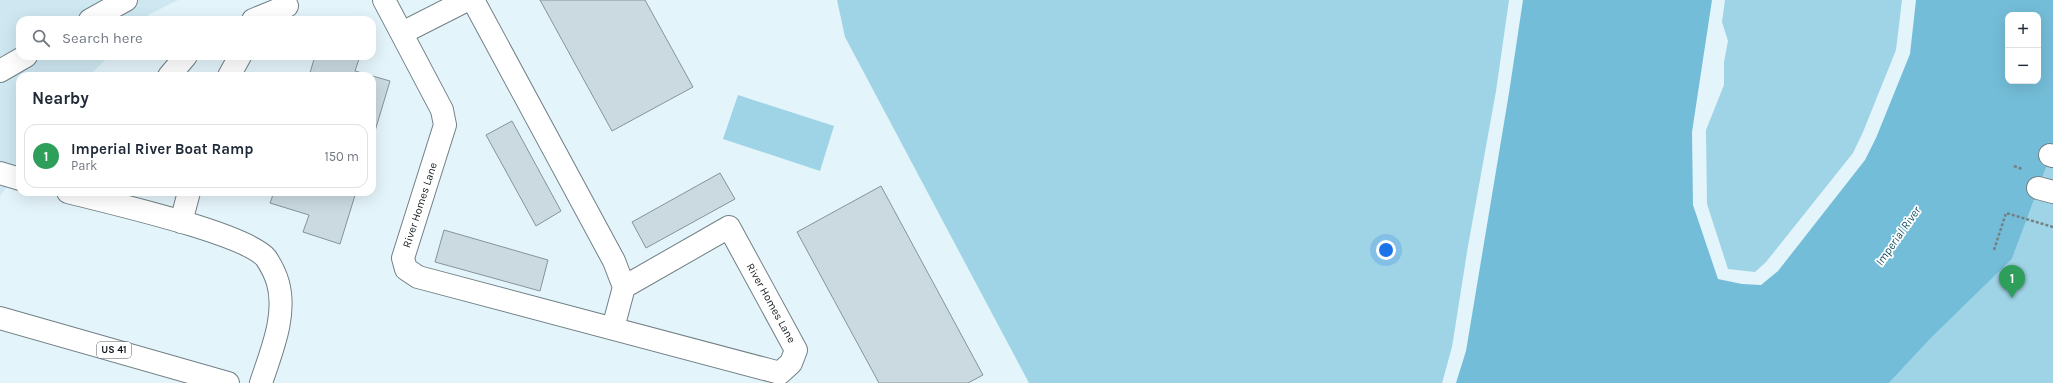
<!DOCTYPE html>
<html lang="en">
<head>
<meta charset="utf-8">
<style>
	body { margin:0; font-family:Karla,sans-serif; background:#f2f2f3; color:#1f2937 }
	.controls { position:absolute; right:12px; top:12px; display:grid; overflow:hidden; border-radius:8px; box-shadow:0 4px 16px #0002 }
	.controls button { width:36px; height:36px; display:grid; place-items:center; padding:0; border:0; border-bottom:1px solid #e0e1e3; background:#fff; color:#1f2937; font:20px sans-serif }
	.you { position:absolute; left:1386px; top:250px; width:14px; height:14px; margin:-10px; border:3px solid #fff; border-radius:50%; background:#1a73e8; box-shadow:0 0 0 6px #1a73e833 }
	.badge { display:grid; place-items:center; width:26px; height:26px; border-radius:50%; background:#b24e1c; color:#fff; font-size:13px; font-weight:700 }
	.pin { position:absolute; translate:-50% -33px; filter:drop-shadow(0 1px 2px #0008) }
	.pin::after { content:''; position:absolute; top:21px; width:14px; height:12px; background:inherit; clip-path:polygon(0 0,100% 0,50% 100%) }
	.list { margin:0; padding:0; list-style:none }
	h2 { display:flex; justify-content:space-between; align-items:center; height:52px; margin:0; padding:0 16px; font-size:17px }
	h2 small { font-size:13px; font-weight:400; color:#747a83 }
	.list li { display:grid; grid-template-columns:26px 1fr auto; gap:12px; align-items:center; box-sizing:border-box; height:64px; margin:0 8px 8px; padding:0 8px; border:1px solid #e0e1e3; border-radius:12px }
	.list b { display:block; font-size:15px; white-space:nowrap }
	.list p { margin:0; font-size:13px; white-space:nowrap; color:#747a83 }
	.list em { font-size:13px; font-style:normal; color:#747a83 }
	.icon { flex:none; width:22px; height:22px; fill:none; stroke:currentColor; stroke-width:2; stroke-linecap:round; stroke-linejoin:round }
	.map { position:relative; flex:none; width:2053px; height:383px; overflow:hidden }
	.search { position:absolute; background:#fff; box-shadow:0 4px 16px #0002; left:16px; top:16px; width:360px; height:44px; display:flex; align-items:center; gap:10px; box-sizing:border-box; padding:0 14px; border-radius:12px; color:#747a83; font-size:15px }
	.panel { position:absolute; background:#fff; box-shadow:0 4px 16px #0002; left:16px; top:72px; width:360px; height:124px; border-radius:12px }
	.map>svg:first-child { display:block }
	.built { fill:#cee7f1 }
	.green { fill:#9fd3e6 }
	.water { fill:#74bdd8; fill-rule:evenodd }
	.building { fill:#cadae0; stroke:#85949a }
	.lines { fill:none; stroke-linecap:round; stroke-linejoin:round }
	.minor-casing { stroke:#718086; stroke-width:24 }
	.major-casing { stroke:#718086; stroke-width:24 }
	.path { stroke:#758084; stroke-width:2.5; stroke-dasharray:3 2; stroke-linecap:butt }
	.minor { stroke:#fff; stroke-width:22 }
	.major { stroke:#fff; stroke-width:22 }
	.labels { text-anchor:middle; dominant-baseline:central; stroke-width:3.5; stroke-linejoin:round; paint-order:stroke }
	.shield { fill:#fff; stroke:#595d5f; stroke-width:1 }
	.shield-label { font-size:10px; font-weight:bold; fill:#12181a }
	.street-label { font-size:11px; fill:#12181a; stroke:#fff }
	.water-label { font-size:12px; font-style:italic; fill:#165366; stroke:#fff }
</style>
</head>
<body>
<div class="map">
<svg width="2053" height="383" viewBox="0 0 2053 383">
	<rect width="100%" height="100%" fill="#e3f4fa"/>
	<path class="built" d="M0 0H178L150 14 144 20H20V56H109L89 76H20V169L0 196Z"/>
	<path class="green" d="M837 0H1509L1496 91 1468 246 1452 347 1442 383H1029L845 37Z
		M1725 0H1902L1896 50 1863 132 1853 153 1766 262 1755 272 1728 269 1707 204 1706 130 1724 85V62L1728 41 1722 22Z
		M738 95 834 126 820 171 723 139Z
		M2053 149V383H1889L1931 338 2012 259Z"/>
	<path class="water" d="M1523 0H1712L1692 132 1693 205 1718 279 1742 284 1761 285 1778 271 1865 160 1876 138 1910 54 1916 0H2053V149L2012 259 1931 338 1889 383H1456L1466 351 1509 93ZM2008 15H2038V81H2008Z"/>
	<path class="building" d="M540 0H645L693 87 612 131Z
		M315 56H360L355 71 390 81 372 141V76H309Z
		M512 121 561 211 536 226 486 135Z
		M720 173 735 199 646 248 632 222Z
		M881 186 983 375 968 383H879L797 232Z
		M274 192H356L340 244 303 232 309 215 270 203Z
		M444 230 548 260 540 291 435 262Z"/>
	<g class="lines">
		<g class="minor-casing">
			<path id="minor" d="M384 0 442 110 445 125 403 258 406 269 418 277 780 373 791 363 796 350 729 227 624 287 613 328
				M473 0 614 261 624 287
				M90 20 126 0
				M253 20 287 6
				M402 33 467 0
				M0 71 26 56
				M169 76 186 56
				M229 76 240 56
				M2050 155 2053 156
				M0 173 20 179
				M2038 188 2053 192
				M68 192C106 202 245 233 266 258 270 264 276 276 278 283 287 316 271 352 261 383
				M181 222 189 192"/>
		</g>
		<g class="major-casing">
			<path id="major" d="M0 318 228 383"/>
		</g>
		<path class="path" d="M2014 166 2022 169
			M1994 250 2006 213 2053 227"/>
		<use href="#minor" class="minor"/>
		<use href="#major" class="major"/>
	</g>
	<g class="labels">
		<rect class="shield" x="97" y="342" width="34" height="16" rx="3"/>
		<g class="shield-label">
			<text x="114" y="350">US 41</text>
		</g>
		<g class="street-label">
			<text transform="translate(420 205) rotate(-72)">River Homes Lane</text>
			<text transform="translate(771 303) rotate(61)">River Homes Lane</text>
		</g>
		<g class="water-label">
			<text transform="translate(1898 236) rotate(-55)">Imperial River</text>
		</g>
	</g>
</svg>
<div class="controls">
<button>+</button>
<button>−</button>
</div>
<div class="you"></div>
<div class="pin badge" style="left:2012px;top:298px;background:#2e9e5b">1</div>
<div class="search"><svg class="icon" aria-label="search" viewBox="0 0 24 24"><circle cx="10" cy="10" r="6"/><path d="M15 15l6 6"/></svg>Search here</div>
<section class="panel">
<h2>Nearby<small></small></h2>
<ul class="list">
<li><span class="badge" style="background:#2e9e5b">1</span><div><b>Imperial River Boat Ramp</b><p>Park</p></div><em>150 m</em></li>
</ul>
</section>
</div>
</body>
</html>
